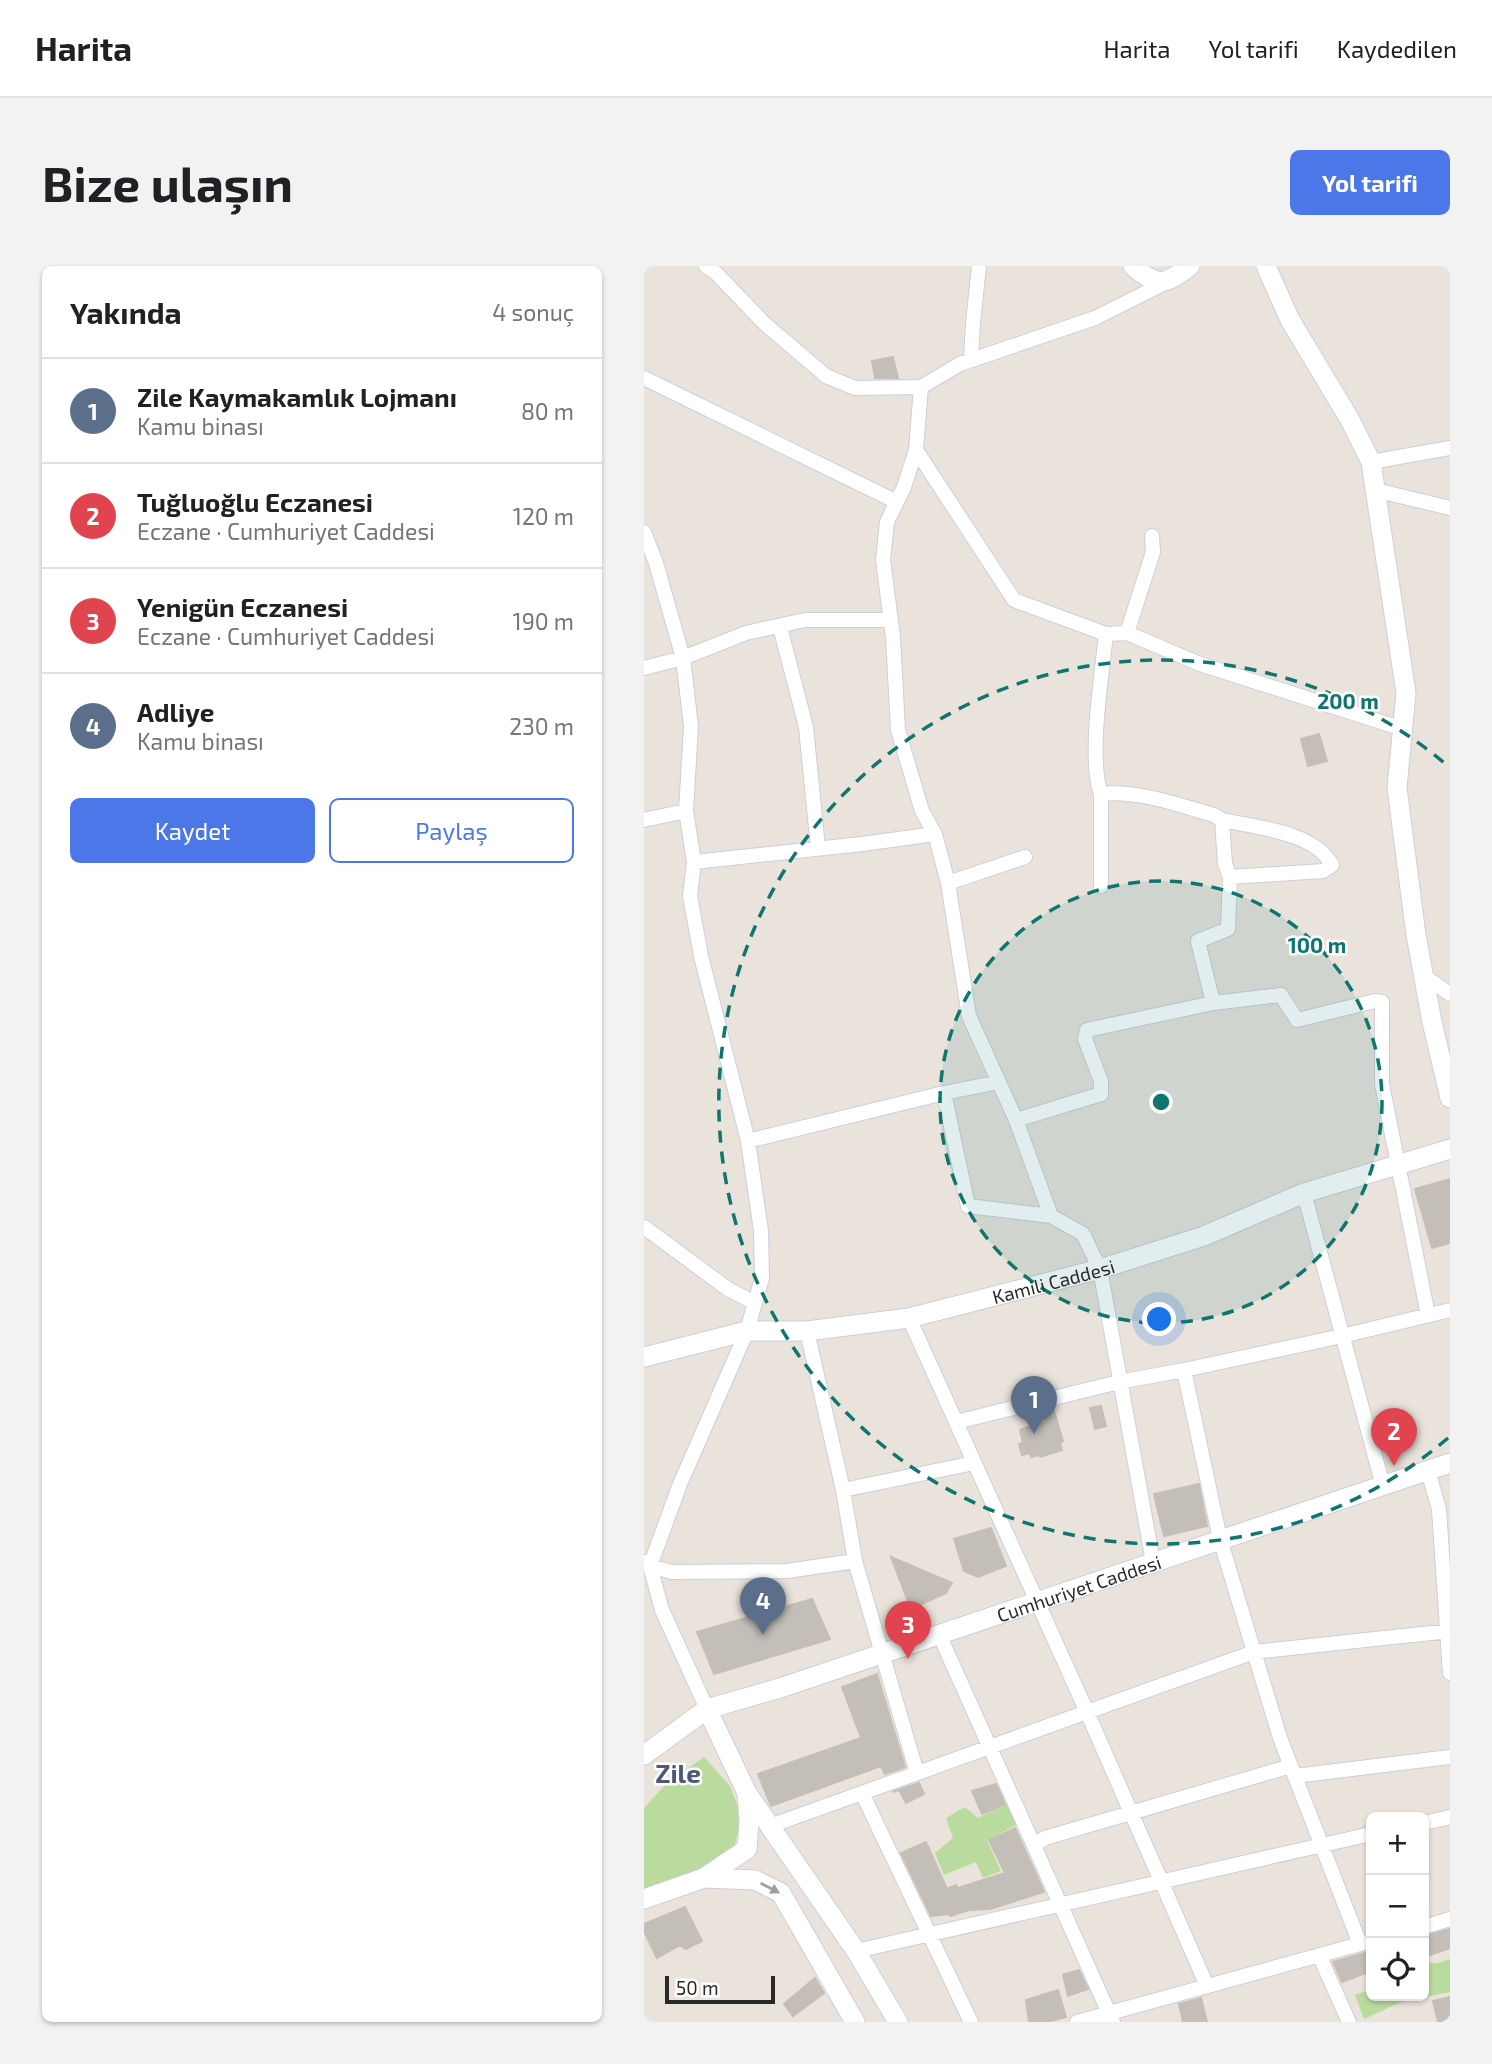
<!DOCTYPE html>
<html lang="tr">
<head>
<meta charset="utf-8">
<style>
	body { margin:0; font-family:"Exo 2",sans-serif; background:#f2f2f2; color:#202124 }
	.controls { position:absolute; right:21px; bottom:21px; display:grid; overflow:hidden; border-radius:10px; box-shadow:0 2px 5px #0004 }
	.controls button { width:63px; height:63px; display:grid; place-items:center; padding:0; border:0; border-bottom:2px solid #e0e0e0; background:#fff; color:#202124; font:35px sans-serif }
	.scale { position:absolute; left:21px; bottom:18px; width:110px; box-sizing:border-box; padding-left:7px; border:4px solid #292929; border-top:0; font-size:19px; line-height:24px; white-space:nowrap; color:#292929; -webkit-text-stroke:5px #fff; paint-order:stroke }
	.you { position:absolute; left:516px; top:1054px; width:24px; height:24px; margin:-18px; border:5px solid #fff; border-radius:50%; background:#1a73e8; box-shadow:0 0 0 10px #1a73e833 }
	.badge { display:grid; place-items:center; width:46px; height:46px; border-radius:50%; background:#4b77e8; color:#fff; font-size:23px; font-weight:700 }
	.pin { position:absolute; translate:-50% -58px; filter:drop-shadow(0 2px 4px #0008) }
	.pin::after { content:''; position:absolute; top:37px; width:24px; height:21px; background:inherit; clip-path:polygon(0 0,100% 0,50% 100%) }
	.list { margin:0; padding:0; list-style:none }
	h2 { display:flex; justify-content:space-between; align-items:center; height:91px; margin:0; padding:0 28px; font-size:30px }
	h2 small { font-size:23px; font-weight:400; color:#757577 }
	.list li { display:grid; grid-template-columns:46px 1fr auto; gap:21px; align-items:center; box-sizing:border-box; height:105px; padding:0 28px; border-top:2px solid #e0e0e0 }
	.list b { display:block; font-size:26px; white-space:nowrap }
	.list p { margin:0; font-size:23px; white-space:nowrap; color:#757577 }
	.list em { font-size:23px; font-style:normal; color:#757577 }
	.actions { display:flex; gap:14px; padding:21px 28px }
	.actions a { flex:1; padding:16px 0; border:2px solid #4b77e8; border-radius:10px; text-align:center; font-size:24px; color:#4b77e8 }
	.actions .main { background:#4b77e8; color:#fff }
	.icon { flex:none; width:38px; height:38px; fill:none; stroke:currentColor; stroke-width:2; stroke-linecap:round; stroke-linejoin:round }
	.map { position:relative; flex:none; width:806px; height:1756px; overflow:hidden; border-radius:10px }
	header { display:flex; align-items:center; gap:42px; box-sizing:border-box; height:98px; padding:0 35px; background:#fff; border-bottom:2px solid #e0e0e0 }
	header strong { font-size:33px }
	nav { display:flex; gap:38px; margin-inline-start:auto; font-size:24px }
	.intro { display:flex; align-items:center; justify-content:space-between; box-sizing:border-box; height:168px; padding:0 42px }
	h1 { margin:0; font-size:49px }
	.button { padding:18px 32px; border-radius:10px; background:#4b77e8; color:#fff; font-size:24px; font-weight:700 }
	main { display:flex; gap:42px; padding:0 42px }
	aside { flex:1; background:#fff; border-radius:10px; box-shadow:0 2px 5px #0004 }
	.map>svg:first-child { display:block }
	.green { fill:#b9dc9e }
	.building { fill:#c3beb8; stroke:#c5bfb6; stroke-width:2 }
	.lines { fill:none; stroke-linecap:round; stroke-linejoin:round }
	.street-casing { stroke:#cbcfda; stroke-width:16 }
	.secondary-casing { stroke:#cbcfda; stroke-width:21 }
	.street { stroke:#fff; stroke-width:14 }
	.secondary { stroke:#fff; stroke-width:19 }
	.oneway { fill:#9f9f9f }
	.ring { fill:none; stroke:#0f766e; stroke-width:3.5; stroke-dasharray:12 9 }
	.labels { text-anchor:middle; dominant-baseline:central; stroke-width:5; stroke-linejoin:round; paint-order:stroke }
	.street-label { font-size:19px; fill:#292929; stroke:#fff }
	.district-label { font-size:26px; font-weight:bold; fill:#4e5975; stroke:#fff }
	.centre { fill:#0f766e; stroke:#fff; stroke-width:3.5 }
	.ring-label { font-size:21px; text-anchor:middle; font-weight:bold; fill:#0f766e; stroke:#fff; stroke-width:5; stroke-linejoin:round; paint-order:stroke }
</style>
</head>
<body>
<header>
<strong>Harita</strong>
<nav><a>Harita</a><a>Yol tarifi</a><a>Kaydedilen</a></nav>
</header>
<div class="intro"><h1>Bize ulaşın</h1><a class="button">Yol tarifi</a></div>
<main>
<aside>
<h2>Yakında<small>4 sonuç</small></h2>
<ul class="list">
<li><span class="badge" style="background:#5c6f8a">1</span><div><b>Zile Kaymakamlık Lojmanı</b><p>Kamu binası</p></div><em>80 m</em></li>
<li><span class="badge" style="background:#e0444e">2</span><div><b>Tuğluoğlu Eczanesi</b><p>Eczane · Cumhuriyet Caddesi</p></div><em>120 m</em></li>
<li><span class="badge" style="background:#e0444e">3</span><div><b>Yenigün Eczanesi</b><p>Eczane · Cumhuriyet Caddesi</p></div><em>190 m</em></li>
<li><span class="badge" style="background:#5c6f8a">4</span><div><b>Adliye</b><p>Kamu binası</p></div><em>230 m</em></li>
</ul>
<div class="actions"><a class="main">Kaydet</a><a>Paylaş</a></div>
</aside>
<div class="map">
<svg width="806" height="1756" viewBox="0 0 806 1756">
	<rect width="100%" height="100%" fill="#eae3dc"/>
	<path class="green" d="M60 1491 86 1520 98 1552 90 1581 64 1602 0 1625V1542L23 1517Z
		M366 1536 378 1560H370L343 1574 357 1605 339 1612 332 1596 300 1609 291 1587 309 1572 302 1552 321 1541 334 1552Z
		M806 1693V1726L757 1736 720 1753 711 1729 727 1723V1730H780V1697H794Z"/>
	<path class="building" d="M249 91 254 112H231L228 95Z
		M675 468 683 495 664 500 657 473Z
		M806 913V977L788 982 771 923Z
		M457 1140 462 1160 451 1163 446 1142Z
		M409 1142 419 1175 416 1176 418 1184 396 1191 395 1189 387 1191 386 1187 378 1189 375 1178 379 1177 376 1164 401 1155 398 1145Z
		M555 1218 563 1260 520 1270 510 1228Z
		M347 1262 362 1300 334 1311 320 1305 310 1273Z
		M247 1291 308 1317 302 1327 267 1343Z
		M168 1333 186 1373 70 1408 53 1366Z
		M233 1408 261 1501 241 1508 237 1500 127 1540 114 1508 217 1472 198 1421Z
		M275 1517 280 1528 262 1537 255 1524 248 1526Z
		M352 1518 361 1538 338 1548 328 1525Z
		M371 1562 400 1626 346 1643 325 1644 306 1650 305 1648 287 1650 257 1587 282 1576 303 1623 312 1619 314 1622 361 1607 345 1574Z
		M41 1641 58 1675 42 1683 36 1679 13 1692 0 1665V1658Z
		M806 1663V1682L780 1691V1670Z
		M727 1685V1705L698 1716 689 1696Z
		M435 1704 444 1723 424 1730 419 1709Z
		M171 1712 180 1727 149 1750 140 1738Z
		M414 1724 422 1751 403 1756H385L382 1734Z
		M806 1731V1756H794L789 1735Z
		M557 1732 563 1756H539L535 1738Z"/>
	<g class="lines">
		<g class="street-casing">
			<path id="street" d="M62 0 72 7 120 57 182 110 211 122 277 121
				M327 94 329 57 335 0
				M0 112 253 236
				M272 184 370 334 462 368 483 367 556 398 759 463
				M727 196 806 182
				M731 224 806 242
				M0 266 12 297 39 392 47 460 42 545 50 596 46 630 57 690 104 875 117 965 118 1012 103 1065 36 1218 6 1300
				M136 361 162 461 174 582
				M483 367 509 286 508 270
				M0 402 39 392 102 367 161 354H247
				M457 528C495 524 534 539 570 549L578 554C611 561 671 566 688 599L679 605 586 611
				M0 554 42 545
				M50 596 218 578 291 568
				M304 617 381 591
				M457 620V528C444 493 458 408 462 368
				M780 710 806 728
				M569 737 554 675 584 663 586 611 581 598 578 554
				M300 827 324 940 407 950
				M372 854 457 828V815L441 773 443 764 569 737 637 729 653 754 731 735 738 736V818L784 1049
				M104 875 300 827 355 816
				M660 927 739 1220
				M0 961 84 1023 111 1037
				M265 1052 443 1446 563 1720
				M163 1065 199 1224 211 1295 273 1507
				M540 1104 576 1273 636 1472 716 1678
				M312 1156 475 1116 540 1104 698 1070 806 1044
				M784 1205 795 1243 806 1407
				M199 1224 330 1197
				M1 1296 6 1300 18 1344 63 1443
				M509 1296 456 1003 439 968 407 950 372 854 325 750 304 617 291 568 278 545 254 464 249 371 239 294 243 256 260 221 272 184 277 121 316 98 451 52 523 16
				M6 1300 28 1306 143 1305 211 1295
				M295 1368 469 1756
				M651 1510 806 1491
				M218 1527 327 1756
				M780 1557 806 1551
				M126 1560 610 1386 806 1365
				M390 1579 401 1572 647 1500
				M780 1661 806 1653
				M212 1685 727 1568
				M675 1689 705 1756
				M433 1756 727 1675"/>
		</g>
		<g class="secondary-casing">
			<g id="secondary">
				<path d="M489 0C515 22 520 19 546 0"/>
				<path d="M622 0 646 54 706 154 727 196 762 427 753 522 772 669 788 756 806 832"/>
				<path id="s1" d="M0 1091 103 1065H163L265 1052 456 1003 560 970 660 927 806 883"/>
				<path id="s2" d="M0 1489 63 1443 136 1422 806 1197"/>
				<path d="M103 1527 212 1685 254 1756"/>
				<path d="M60 1612 111 1614 137 1627 211 1756"/>
				<path d="M0 1633 60 1612 103 1583 105 1556 103 1527 63 1443"/>
			</g>
		</g>
		<use href="#street" class="street"/>
		<use href="#secondary" class="secondary"/>
	</g>
	<defs><path id="oneway-solid" d="M-6-.8H1V-3.2L6.5 0L1 3.2V.8H-6Z" transform="scale(1.75)"/></defs>
	<use class="oneway" href="#oneway-solid" transform="translate(126 1622) rotate(27)"/>
	<circle cx="517" cy="836" r="221" fill="#0f766e" fill-opacity=".12"/>
	<g class="ring">
		<circle cx="517" cy="836" r="221"/>
		<path d="M804 1172A442 442 0 1 1 804 500"/>
	</g>
	<g class="labels">
		<g class="street-label">
			<text stroke="none"><textPath href="#s1" startOffset="418">Kamili Caddesi</textPath></text>
			<text stroke="none"><textPath href="#s2" startOffset="469">Cumhuriyet Caddesi</textPath></text>
		</g>
		<g class="district-label">
			<text x="34" y="1506">Zile</text>
		</g>
	</g>
	<circle cx="517" cy="836" r="10" class="centre"/>
	<g class="ring-label">
		<text x="704" y="443">200 m</text>
		<text x="673" y="687">100 m</text>
	</g>
</svg>
<div class="controls">
<button>+</button>
<button>−</button>
<button><svg class="icon" aria-label="locate" viewBox="0 0 24 24"><circle cx="12" cy="12" r="6"/><path d="M12 2v4M12 18v4M2 12h4M18 12h4"/></svg></button>
</div>
<div class="scale">50 m</div>
<div class="you"></div>
<div class="pin badge" style="left:390px;top:1168px;background:#5c6f8a">1</div>
<div class="pin badge" style="left:750px;top:1200px;background:#e0444e">2</div>
<div class="pin badge" style="left:264px;top:1393px;background:#e0444e">3</div>
<div class="pin badge" style="left:119px;top:1369px;background:#5c6f8a">4</div>
</div>
</main>
</body>
</html>
